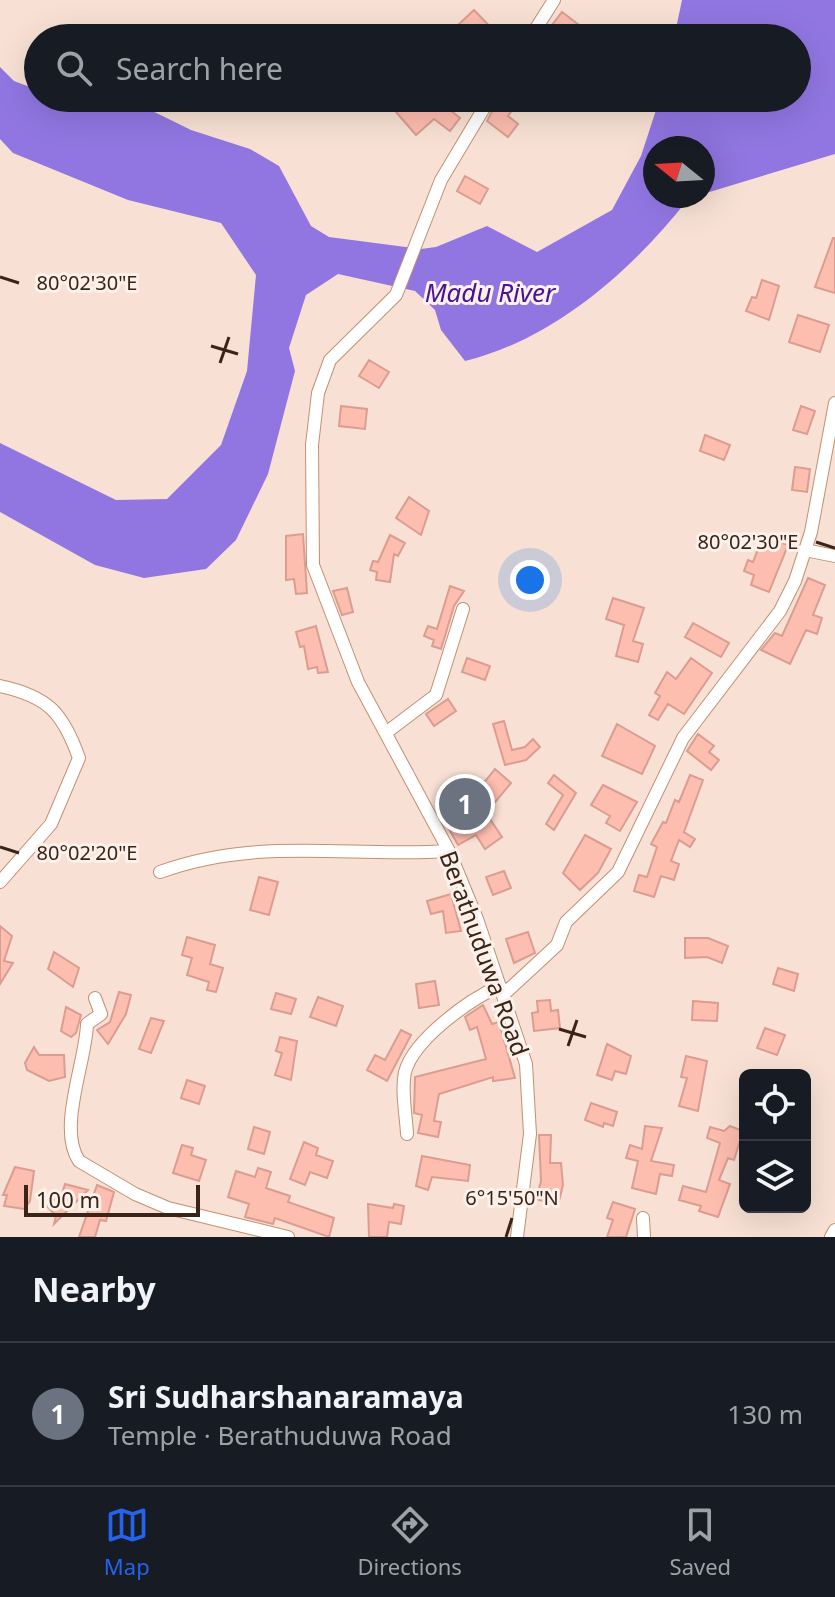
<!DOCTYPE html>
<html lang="en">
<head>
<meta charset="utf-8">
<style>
	body { margin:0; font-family:"Noto Sans",sans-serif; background:#20242c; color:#f1f3f6 }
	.controls { position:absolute; right:24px; bottom:24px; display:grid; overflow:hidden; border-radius:12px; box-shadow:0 8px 32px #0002 }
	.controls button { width:72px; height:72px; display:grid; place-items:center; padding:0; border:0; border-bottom:2px solid #363941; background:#171b24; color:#f1f3f6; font:40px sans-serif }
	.compass { position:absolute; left:643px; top:136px; width:72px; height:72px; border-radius:50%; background:#171b24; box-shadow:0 8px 32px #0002; rotate:288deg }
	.scale { position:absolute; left:24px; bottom:20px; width:176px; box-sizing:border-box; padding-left:8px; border:4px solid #392417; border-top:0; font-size:22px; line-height:28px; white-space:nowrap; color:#392417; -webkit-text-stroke:6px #fcf1ea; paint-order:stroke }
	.you { position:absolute; left:530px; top:580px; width:28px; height:28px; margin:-20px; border:6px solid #fff; border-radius:50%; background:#1a73e8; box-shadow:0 0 0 12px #1a73e833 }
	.badge { display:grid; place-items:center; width:52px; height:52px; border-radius:50%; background:#2563eb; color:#fff; font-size:26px; font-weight:700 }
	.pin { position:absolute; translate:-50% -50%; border:4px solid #fff; box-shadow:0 2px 8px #0006 }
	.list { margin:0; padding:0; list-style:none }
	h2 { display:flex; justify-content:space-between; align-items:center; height:104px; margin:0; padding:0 32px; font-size:34px }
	h2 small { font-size:26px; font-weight:400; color:#9ea1a6 }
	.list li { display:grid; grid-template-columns:52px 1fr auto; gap:24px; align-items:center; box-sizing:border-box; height:144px; padding:0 32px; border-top:2px solid #363941 }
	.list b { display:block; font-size:30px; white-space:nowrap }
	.list p { margin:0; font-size:26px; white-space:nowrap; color:#9ea1a6 }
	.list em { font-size:26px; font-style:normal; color:#9ea1a6 }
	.icon { flex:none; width:44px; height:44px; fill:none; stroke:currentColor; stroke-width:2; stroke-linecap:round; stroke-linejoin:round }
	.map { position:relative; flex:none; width:835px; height:1237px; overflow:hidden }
	.search { position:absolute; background:#171b24; box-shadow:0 8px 32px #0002; left:24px; right:24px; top:24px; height:88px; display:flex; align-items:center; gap:20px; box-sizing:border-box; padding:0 28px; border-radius:44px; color:#9ea1a6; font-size:30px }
	.sheet { height:248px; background:#171b24 }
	nav { display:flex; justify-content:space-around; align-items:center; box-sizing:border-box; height:112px; border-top:2px solid #363941; background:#171b24; font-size:22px; color:#9ea1a6 }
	nav a { display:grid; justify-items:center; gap:4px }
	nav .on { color:#2563eb }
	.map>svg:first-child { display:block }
	.water { fill:#9176e2 }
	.building { fill:#fdbdaf; stroke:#db9d90; stroke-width:2 }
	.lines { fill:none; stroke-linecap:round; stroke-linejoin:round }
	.minor-casing { stroke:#c38f70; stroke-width:14 }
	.minor { stroke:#fff; stroke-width:12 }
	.ticks { fill:none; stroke:#392417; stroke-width:3 }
	.labels { text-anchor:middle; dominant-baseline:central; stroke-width:6; stroke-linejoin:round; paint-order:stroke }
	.street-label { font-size:24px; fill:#392417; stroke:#fcf1ea }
	.water-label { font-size:26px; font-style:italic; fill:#491396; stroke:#fcf1ea }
	.ticks-label { font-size:20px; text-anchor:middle; fill:#392417; stroke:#fcf1ea; stroke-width:6; stroke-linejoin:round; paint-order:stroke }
</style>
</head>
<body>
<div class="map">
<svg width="835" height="1237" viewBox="0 0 835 1237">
	<rect width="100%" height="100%" fill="#f8e1d4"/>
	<path class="water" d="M682 0H835V154L703 194V148H655V196H697L688 199C634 269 553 340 465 361L441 330 435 310 415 291 338 274 306 295 289 348 295 371 268 474 236 540 206 569 144 578 95 565 0 512V443L116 500 167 499 221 445 247 371 256 275 221 223 128 200 13 153 0 139V67L14 81 38 90V98H57L74 105 130 100 191 130 250 149 279 166 311 226 329 237 421 249 436 247 487 226 537 252 612 210 641 156 660 98H797V38H674Z"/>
	<path class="building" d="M474 10 501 38H470L458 25Z
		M562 12 579 25 569 38 552 25Z
		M411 98H451L445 106 460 118 450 131 434 119 416 135 396 112Z
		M499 98H521L508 116 518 124 508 137 487 121Z
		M465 176 488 189 480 204 457 191Z
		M833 238H835V293L815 287Z
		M762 280 779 286 769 320 746 311 752 297 756 298Z
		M798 315 829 325 820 352 789 342Z
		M369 360 389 372 379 388 359 376Z
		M341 406 367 409 365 429 339 426Z
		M801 406 815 411 807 434 793 430Z
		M705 435 730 445 724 460 700 451Z
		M795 467 810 469 807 492 792 490Z
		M409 497 429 511 421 535 396 518Z
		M303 534 307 593 296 594 294 579 286 580V536Z
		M390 535 405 543 398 556 394 554 390 582 376 580 377 572 370 570 373 561 378 562Z
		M763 536 788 545 769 592 751 585 754 575 744 571 748 560 753 562Z
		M808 578 825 585 813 615 822 618 817 634 806 630 790 664 761 650 775 633 782 636Z
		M450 586 464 591 454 606 441 649 432 646 434 640 424 636 428 626 437 629Z
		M347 588 353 612 342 615 333 591Z
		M613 598 644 608 633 641 643 644 638 662 616 656 624 625 606 619Z
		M693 623 729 643 721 657 685 637Z
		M316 626 328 672 318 673 317 667 308 669 304 646 300 647 296 632Z
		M467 658 490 666 485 680 462 672Z
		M691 658 712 673 684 714 668 704 658 720 649 715 660 696 655 693 667 672 676 679Z
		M448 699 456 711 434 726 426 714Z
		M504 721 512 750 525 747 533 739 540 747 526 760 505 765 493 724Z
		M617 724 655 746 642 774 602 756Z
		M698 734 714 746 709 752 719 760 711 770 687 751Z
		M495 769 511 783 486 813 502 837 485 849 476 835 458 845 449 829 454 827 442 808 466 791 477 807 491 791 483 784Z
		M554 775 576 793 554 830 546 824 563 795 548 783Z
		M690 775 703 780 684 832 695 839 690 847 679 840 671 861 679 864 674 880 661 876 654 897 634 891 639 875 647 877 657 847 651 844 663 822 666 823 675 800 679 802Z
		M603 785 637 802 620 831 606 823 610 816 591 805Z
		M585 835 611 849 598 873 580 890 563 873Z
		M504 871 511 888 493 895 486 877Z
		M259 877 278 882 269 915 250 910Z
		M451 894 461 931 446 933 443 911 431 914 427 901Z
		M0 926 12 936 4 961 13 963 0 984Z
		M528 932 535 953 514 963 506 939Z
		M187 937 215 945 210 964 223 968 216 992 207 990 209 982 187 975 192 958 182 955Z
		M685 938H708L728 946 722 963 707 957 685 958Z
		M54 952 79 968 73 987 48 969Z
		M778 968 798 974 794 991 773 984Z
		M435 981 439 1005 419 1008 416 984Z
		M119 992 131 995 126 1014 108 1044 97 1030 110 1022Z
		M276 993 296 999 291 1014 271 1009Z
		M318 997 343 1006 336 1026 310 1017Z
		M550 1000 551 1011 558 1010 560 1028 534 1031 532 1013 538 1012 537 1001Z
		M693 1001 718 1003 717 1021 692 1020Z
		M483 1005 492 1024 499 1022 515 1078 493 1081V1077L439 1094 434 1121 441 1122 438 1137 418 1133 422 1115 414 1113 415 1077 486 1059 477 1027 470 1030 465 1017Z
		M66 1007 81 1015 76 1033 71 1037 61 1031Z
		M151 1018 164 1021 151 1053 139 1049Z
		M765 1028 785 1035 777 1055 757 1048Z
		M401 1030 411 1035 387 1081 367 1070 375 1055 385 1060Z
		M280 1037 297 1041 291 1080 275 1075 282 1053 276 1051Z
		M607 1044 631 1056 626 1074 615 1071 612 1080 597 1075Z
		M34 1047 39 1055H64L65 1077 49 1081 27 1070 25 1063Z
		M686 1056 707 1061 698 1111 679 1106 687 1078 681 1077Z
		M187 1080 205 1086 199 1104 181 1098Z
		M591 1103 617 1112 613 1126 604 1123 603 1127 585 1120Z
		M645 1126 662 1128 651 1161 674 1165 672 1176 660 1174 656 1194 632 1188 638 1161 626 1158 630 1145 642 1149Z
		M730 1126 743 1131 734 1160 728 1158 719 1180 730 1184 718 1217 699 1211 701 1206 679 1200 683 1186 706 1192 720 1143 707 1138 710 1127 724 1131Z
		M254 1127 270 1132 264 1154 248 1149Z
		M539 1135H551L550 1163H561L563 1185 558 1205 536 1199 541 1181Z
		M304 1142 318 1148 316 1155 333 1161 327 1178 310 1172 305 1185 290 1179Z
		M182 1145 193 1148 191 1155 206 1160 199 1181 173 1173Z
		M422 1156 470 1165 468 1181 432 1177 428 1190 416 1186Z
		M15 1167 34 1171 30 1201 24 1209 4 1206 7 1195H3Z
		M258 1168 271 1172 266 1188 290 1196 288 1202 334 1218 329 1237 275 1218 273 1224 245 1217 249 1204 228 1197 236 1171 255 1177Z
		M65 1184 88 1190 54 1224 56 1216 47 1206 54 1199 59 1204Z
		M97 1185 114 1192 106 1221 100 1220 95 1237H79Z
		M613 1202 635 1209 626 1237H607L613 1220 607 1218Z
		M368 1204 393 1208 394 1204 404 1206 401 1224 389 1222 387 1237H369Z"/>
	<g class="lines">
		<g class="minor-casing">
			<path id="minor" d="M530 38 554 0
				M490 98 441 180 396 295 330 360 318 393 312 445 313 565 358 682 449 851 477 919 526 1064 530 1134 517 1237
				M805 550 835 556
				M0 686C48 696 63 713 79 758L51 824 0 882
				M387 732 436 695 463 609
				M160 872C258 836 349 858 449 851
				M504 994 557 945 566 922 618 872 683 738 780 611 795 581 811 532 835 403
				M95 998 101 1014 87 1024C86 1062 57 1128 79 1161L135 1194 168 1208 288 1237
				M407 1134C406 1114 401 1091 405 1072 414 1039 470 999 500 986
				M643 1218 644 1237
				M831 1237 835 1230"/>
		</g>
		<use href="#minor" class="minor"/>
	</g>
	<path class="ticks" d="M0 277 19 283M211 346 238 354M220 363 229 337M816 542 835 548M0 847 19 853M559 1029 586 1037M568 1046 577 1020M506 1237 512 1218"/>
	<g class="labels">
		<g class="street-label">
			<text transform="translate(485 953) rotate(70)">Berathuduwa Road</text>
		</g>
		<g class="water-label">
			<text x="490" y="292">Madu River</text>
		</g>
	</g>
	<g class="ticks-label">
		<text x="87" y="290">80°02'30"E</text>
		<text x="748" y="549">80°02'30"E</text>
		<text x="87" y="860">80°02'20"E</text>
		<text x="512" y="1205">6°15'50"N</text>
	</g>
</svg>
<div class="controls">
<button><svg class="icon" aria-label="locate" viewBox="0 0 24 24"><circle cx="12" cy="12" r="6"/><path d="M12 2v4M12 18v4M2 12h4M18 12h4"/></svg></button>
<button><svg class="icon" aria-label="layers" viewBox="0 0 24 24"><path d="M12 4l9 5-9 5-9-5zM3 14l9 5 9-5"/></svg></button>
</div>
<svg class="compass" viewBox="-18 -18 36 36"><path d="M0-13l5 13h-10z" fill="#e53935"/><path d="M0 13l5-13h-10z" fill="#9ea1a6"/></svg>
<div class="scale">100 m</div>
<div class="you"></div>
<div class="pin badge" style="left:465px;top:804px;background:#6b7280">1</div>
<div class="search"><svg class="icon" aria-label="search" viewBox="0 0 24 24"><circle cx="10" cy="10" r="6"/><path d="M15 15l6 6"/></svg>Search here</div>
</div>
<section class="sheet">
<h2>Nearby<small></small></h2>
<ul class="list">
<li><span class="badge" style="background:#6b7280">1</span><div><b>Sri Sudharshanaramaya</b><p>Temple · Berathuduwa Road</p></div><em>130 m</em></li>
</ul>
</section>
<nav>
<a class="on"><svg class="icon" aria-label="map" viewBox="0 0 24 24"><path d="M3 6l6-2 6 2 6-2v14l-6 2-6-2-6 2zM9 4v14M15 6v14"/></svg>Map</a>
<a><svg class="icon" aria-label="directions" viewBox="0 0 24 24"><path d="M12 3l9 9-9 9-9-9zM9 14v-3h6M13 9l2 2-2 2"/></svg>Directions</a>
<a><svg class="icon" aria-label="saved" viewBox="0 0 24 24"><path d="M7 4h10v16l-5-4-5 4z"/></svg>Saved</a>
</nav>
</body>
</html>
